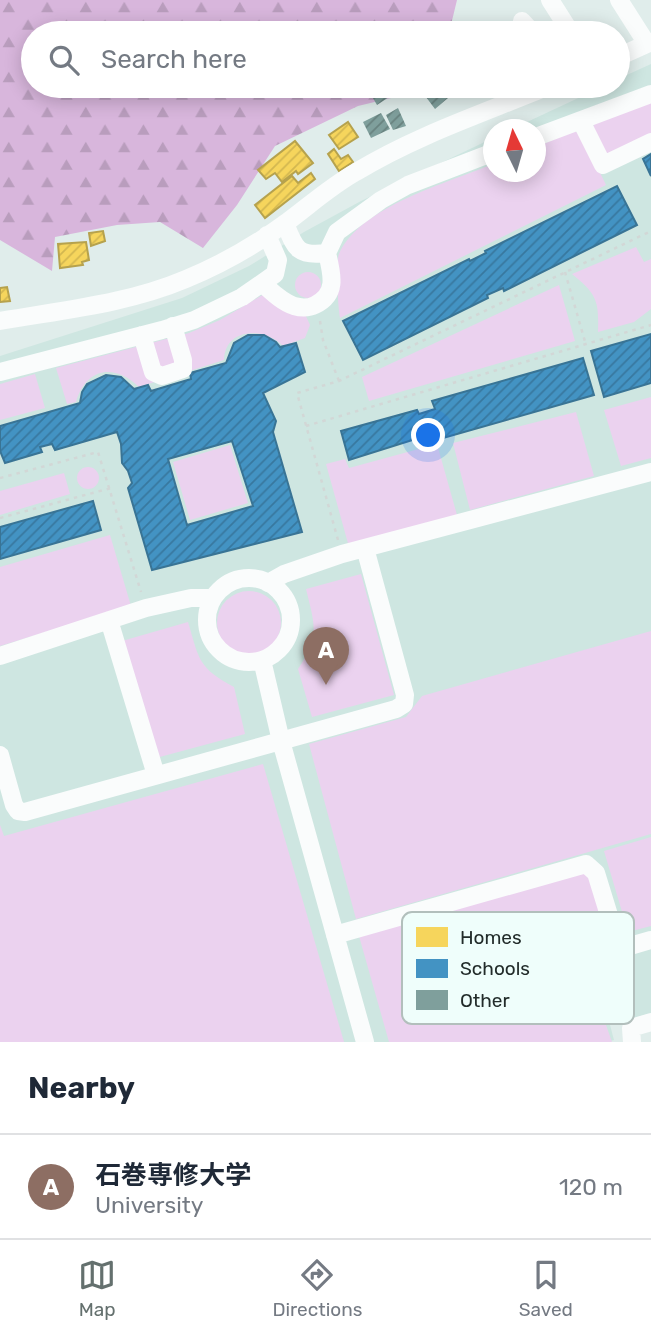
<!DOCTYPE html>
<html lang="en">
<head>
<meta charset="utf-8">
<style>
	body { margin:0; font-family:Rubik,"Noto Sans JP",sans-serif; background:#f6f6f7; color:#1f2937 }
	.compass { position:absolute; left:483px; top:119px; width:63px; height:63px; border-radius:50%; background:#fff; box-shadow:0 4px 18px #0003; rotate:355deg }
	.you { position:absolute; left:429px; top:436px; width:24px; height:24px; margin:-18px; border:5px solid #fff; border-radius:50%; background:#1a73e8; box-shadow:0 0 0 10px #1a73e833 }
	.badge { display:grid; place-items:center; width:46px; height:46px; border-radius:50%; background:#64706e; color:#fff; font-size:23px; font-weight:700 }
	.pin { position:absolute; translate:-50% -58px; filter:drop-shadow(0 2px 4px #0008) }
	.pin::after { content:''; position:absolute; top:37px; width:24px; height:21px; background:inherit; clip-path:polygon(0 0,100% 0,50% 100%) }
	.list { margin:0; padding:0; list-style:none }
	h2 { display:flex; justify-content:space-between; align-items:center; height:91px; margin:0; padding:0 28px; font-size:30px }
	h2 small { font-size:23px; font-weight:400; color:#747a83 }
	.list li { display:grid; grid-template-columns:46px 1fr auto; gap:21px; align-items:center; box-sizing:border-box; height:105px; padding:0 28px; border-top:2px solid #e0e1e3 }
	.list b { display:block; font-size:26px; white-space:nowrap }
	.list p { margin:0; font-size:23px; white-space:nowrap; color:#747a83 }
	.list em { font-size:23px; font-style:normal; color:#747a83 }
	.icon { flex:none; width:38px; height:38px; fill:none; stroke:currentColor; stroke-width:2; stroke-linecap:round; stroke-linejoin:round }
	.map { position:relative; flex:none; width:651px; height:1042px; overflow:hidden }
	.search { position:absolute; background:#fff; box-shadow:0 4px 18px #0003; left:21px; right:21px; top:21px; height:77px; display:flex; align-items:center; gap:18px; box-sizing:border-box; padding:0 24px; border-radius:38px; color:#747a83; font-size:26px }
	.sheet { height:196px; background:#fff }
	nav { display:flex; justify-content:space-around; align-items:center; box-sizing:border-box; height:98px; border-top:2px solid #e0e1e3; background:#fff; font-size:19px; color:#747a83 }
	nav a { display:grid; justify-items:center; gap:4px }
	nav .on { color:#64706e }
	.map>svg:first-child { display:block }
	.built { fill:#cee6e1 }
	.green { fill:#ebd2ef }
	.forest { fill:url(#forest-firs) }
	.homes { fill:url(#homes-hatch); stroke:#b6a24d; stroke-width:2 }
	.schools { fill:url(#schools-hatch); stroke:#397495; stroke-width:2; fill-rule:evenodd }
	.building { fill:url(#building-hatch) }
	.lines { fill:none; stroke-linecap:round; stroke-linejoin:round }
	.path { stroke:#d2d7d6; stroke-width:2.5; stroke-dasharray:3.5 5; stroke-linecap:butt }
	.minor { stroke:#fafcfc; stroke-width:18 }
	.key { fill:#effefb; stroke:#b2bfbc; stroke-width:2 }
	.key-label { font-size:19px; fill:#222c2a }
</style>
</head>
<body>
<div class="map">
<svg width="651" height="1042" viewBox="0 0 651 1042">
	<defs>
		<pattern id="forest-firs" width="22" height="20" patternUnits="userSpaceOnUse" patternTransform="scale(1.75)"><rect width="22" height="20" fill="#d8b6dc"/><path d="M5 1l3.5 6h-7zM16 11l3.5 6h-7z" fill="#b99dbd"/></pattern>
		<pattern id="homes-hatch" width="6" height="6" patternUnits="userSpaceOnUse" patternTransform="scale(1.75)"><rect width="6" height="6" fill="#f6d55c"/><path d="M-1 1l2-2M0 6l6-6M5 7l2-2" fill="none" stroke="#d3b750"/></pattern>
		<pattern id="schools-hatch" width="6" height="6" patternUnits="userSpaceOnUse" patternTransform="scale(1.75)"><rect width="6" height="6" fill="#4393c3"/><path d="M-1 1l2-2M0 6l6-6M5 7l2-2" fill="none" stroke="#38789f"/></pattern>
		<pattern id="building-hatch" width="6" height="6" patternUnits="userSpaceOnUse" patternTransform="scale(1.75)"><rect width="6" height="6" fill="#7f9f9c"/><path d="M-1 1l2-2M0 6l6-6M5 7l2-2" fill="none" stroke="#68827f"/></pattern>
	</defs>
	<rect width="100%" height="100%" fill="#e0edeb"/>
	<path class="built" d="M651 64V1013L610 1025 614 1040 607 1042H0V356L182 298 249 266 304 232 361 201 493 138 494 172H536V130L512 129 604 86H618V79Z"/>
	<path class="green" d="M651 102V133L607 154 592 132 594 123Z
		M574 131 582 135 606 185 340 318C338 306 335 264 339 254 360 206 448 183 493 164L494 172H536V147Z
		M636 247 644 262 651 259V309L634 322 598 332C599 301 597 294 572 274Z
		M295 285a13 13 0 1 1 26 0a13 13 0 1 1-26 0Z
		M559 285 575 341 369 401 362 377Z
		M264 294 305 314 310 325 305 338 283 346C265 327 225 327 224 360L139 387C114 363 86 368 76 402L67 404 56 368 189 333 220 320Z
		M35 374 45 408 0 420V384Z
		M651 397V458L621 466 604 410Z
		M576 412 594 476 470 510 453 443Z
		M437 444 457 515 349 547 326 464 345 459 349 468Z
		M230 445 248 503 190 520 173 462Z
		M77 478a11 11 0 1 1 22 0a11 11 0 1 1-22 0Z
		M64 473 70 494 0 515V491Z
		M110 535 131 606 0 646V567Z
		M361 574 394 695 312 717 298 669C320 636 315 626 306 589Z
		M217 623a32 32 0 1 1 64 0a32 32 0 1 1-64 0Z
		M188 622C199 659 198 668 234 687L245 734 156 758 122 641Z
		M651 631V834L356 919 309 744 406 717 422 696Z
		M263 764 344 1042H0V825L4 836Z
		M651 837V926L628 932 604 851Z
		M579 871 592 877 629 1019 606 1025 612 1042H389L359 936Z"/>
	<path class="forest" d="M0 0H457L449 33H33V86H420L416 92 358 106 275 146 237 205 203 248 160 222 117 225 55 237 52 271 0 240Z"/>
	<path class="homes" d="M348 122 358 137 339 149 329 135Z
		M295 141 313 163 298 174 296 171 282 182 275 173 266 179 258 170Z
		M334 149 341 159 348 155 353 162 339 171 328 154Z
		M311 173 315 179 265 218 255 205 292 176 298 183Z
		M103 231 105 241 91 246 89 233Z
		M86 242 89 260 82 262 83 265 60 268 58 244Z
		M7 287 10 301 0 302V288Z"/>
	<path class="schools" d="M651 154V176L643 159Z
		M617 186 637 225 504 291 503 288 487 295 488 298 363 360 343 321 469 259 470 261 486 253 485 251Z
		M651 334V383L604 397 591 351Z
		M248 335H264L276 342 280 347 296 343 305 372 263 393 276 421 273 432 302 532 152 570 128 488 132 483 128 471 122 463 121 444 117 432 55 450 52 444 40 447 42 452 5 463 0 451V426L80 403 82 392 87 384 106 375 121 377 134 389 148 385 151 391 191 379 190 373 226 363 234 343ZM232 441 253 506 187 525 168 459Z
		M583 358 594 395 443 438 441 431 349 460 341 431 417 410 419 414 435 409 432 401Z
		M93 501 101 530 0 559V527Z"/>
	<path class="building" d="M480 23 492 33H471Z
		M381 86 389 97 377 105 370 93Z
		M439 87 448 98 435 109 426 97Z
		M398 108 406 126 393 130 386 115Z
		M381 113 390 129 371 138 363 122Z"/>
	<g class="lines">
		<path class="path" d="M565 272 586 345
			M320 321 323 340 339 381
			M306 426 651 325
			M0 478 98 452 141 592
			M0 518 111 488
			M338 540 297 393 339 381 651 231"/>
		<path class="minor" d="M550 0 571 33
			M619 0 647 44
			M522 21 533 33
			M618 57 651 42
			M581 121 603 165 651 142
			M536 137 651 94
			M285 223C295 248 297 257 327 253L337 232 381 200 408 185 494 152
			M263 284C272 292 282 302 294 306 301 308 309 308 315 305 338 294 332 274 327 253
			M0 321C62 310 127 304 186 279 220 265 257 244 287 222 310 205 331 186 356 172 417 135 484 113 549 86
			M142 335 153 372 162 376 183 369V360L173 326
			M0 372 162 330 194 320 242 297 275 274 278 260 267 235
			M207 620a42 42 0 1 1 84 0a42 42 0 1 1-84 0Z
			M268 583 284 574 342 554 651 472
			M109 620 156 775
			M0 656 146 608 191 598H213
			M262 660 281 741 365 1042
			M0 755 14 805 18 811 25 812 396 709 404 704 405 695 365 548
			M335 935 586 864 596 873 616 938 630 946 651 940
			M632 1042 631 1028 651 1022"/>
	</g>
	<rect x="402" y="912" width="232" height="112" rx="10" class="key"/>
	<rect x="416" y="927" width="32" height="20" fill="#f6d55c"/>
	<rect x="416" y="959" width="32" height="19" fill="#4393c3"/>
	<rect x="416" y="990" width="32" height="20" fill="#7f9f9c"/>
	<g class="key-label">
		<text x="460" y="944">Homes</text>
		<text x="460" y="975">Schools</text>
		<text x="460" y="1007">Other</text>
	</g>
</svg>
<svg class="compass" viewBox="-18 -18 36 36"><path d="M0-13l5 13h-10z" fill="#e53935"/><path d="M0 13l5-13h-10z" fill="#747a83"/></svg>
<div class="you"></div>
<div class="pin badge" style="left:326px;top:685px;background:#8d6e63">A</div>
<div class="search"><svg class="icon" aria-label="search" viewBox="0 0 24 24"><circle cx="10" cy="10" r="6"/><path d="M15 15l6 6"/></svg>Search here</div>
</div>
<section class="sheet">
<h2>Nearby<small></small></h2>
<ul class="list">
<li><span class="badge" style="background:#8d6e63">A</span><div><b>石巻専修大学</b><p>University</p></div><em>120 m</em></li>
</ul>
</section>
<nav>
<a class="on"><svg class="icon" aria-label="map" viewBox="0 0 24 24"><path d="M3 6l6-2 6 2 6-2v14l-6 2-6-2-6 2zM9 4v14M15 6v14"/></svg>Map</a>
<a><svg class="icon" aria-label="directions" viewBox="0 0 24 24"><path d="M12 3l9 9-9 9-9-9zM9 14v-3h6M13 9l2 2-2 2"/></svg>Directions</a>
<a><svg class="icon" aria-label="saved" viewBox="0 0 24 24"><path d="M7 4h10v16l-5-4-5 4z"/></svg>Saved</a>
</nav>
</body>
</html>
